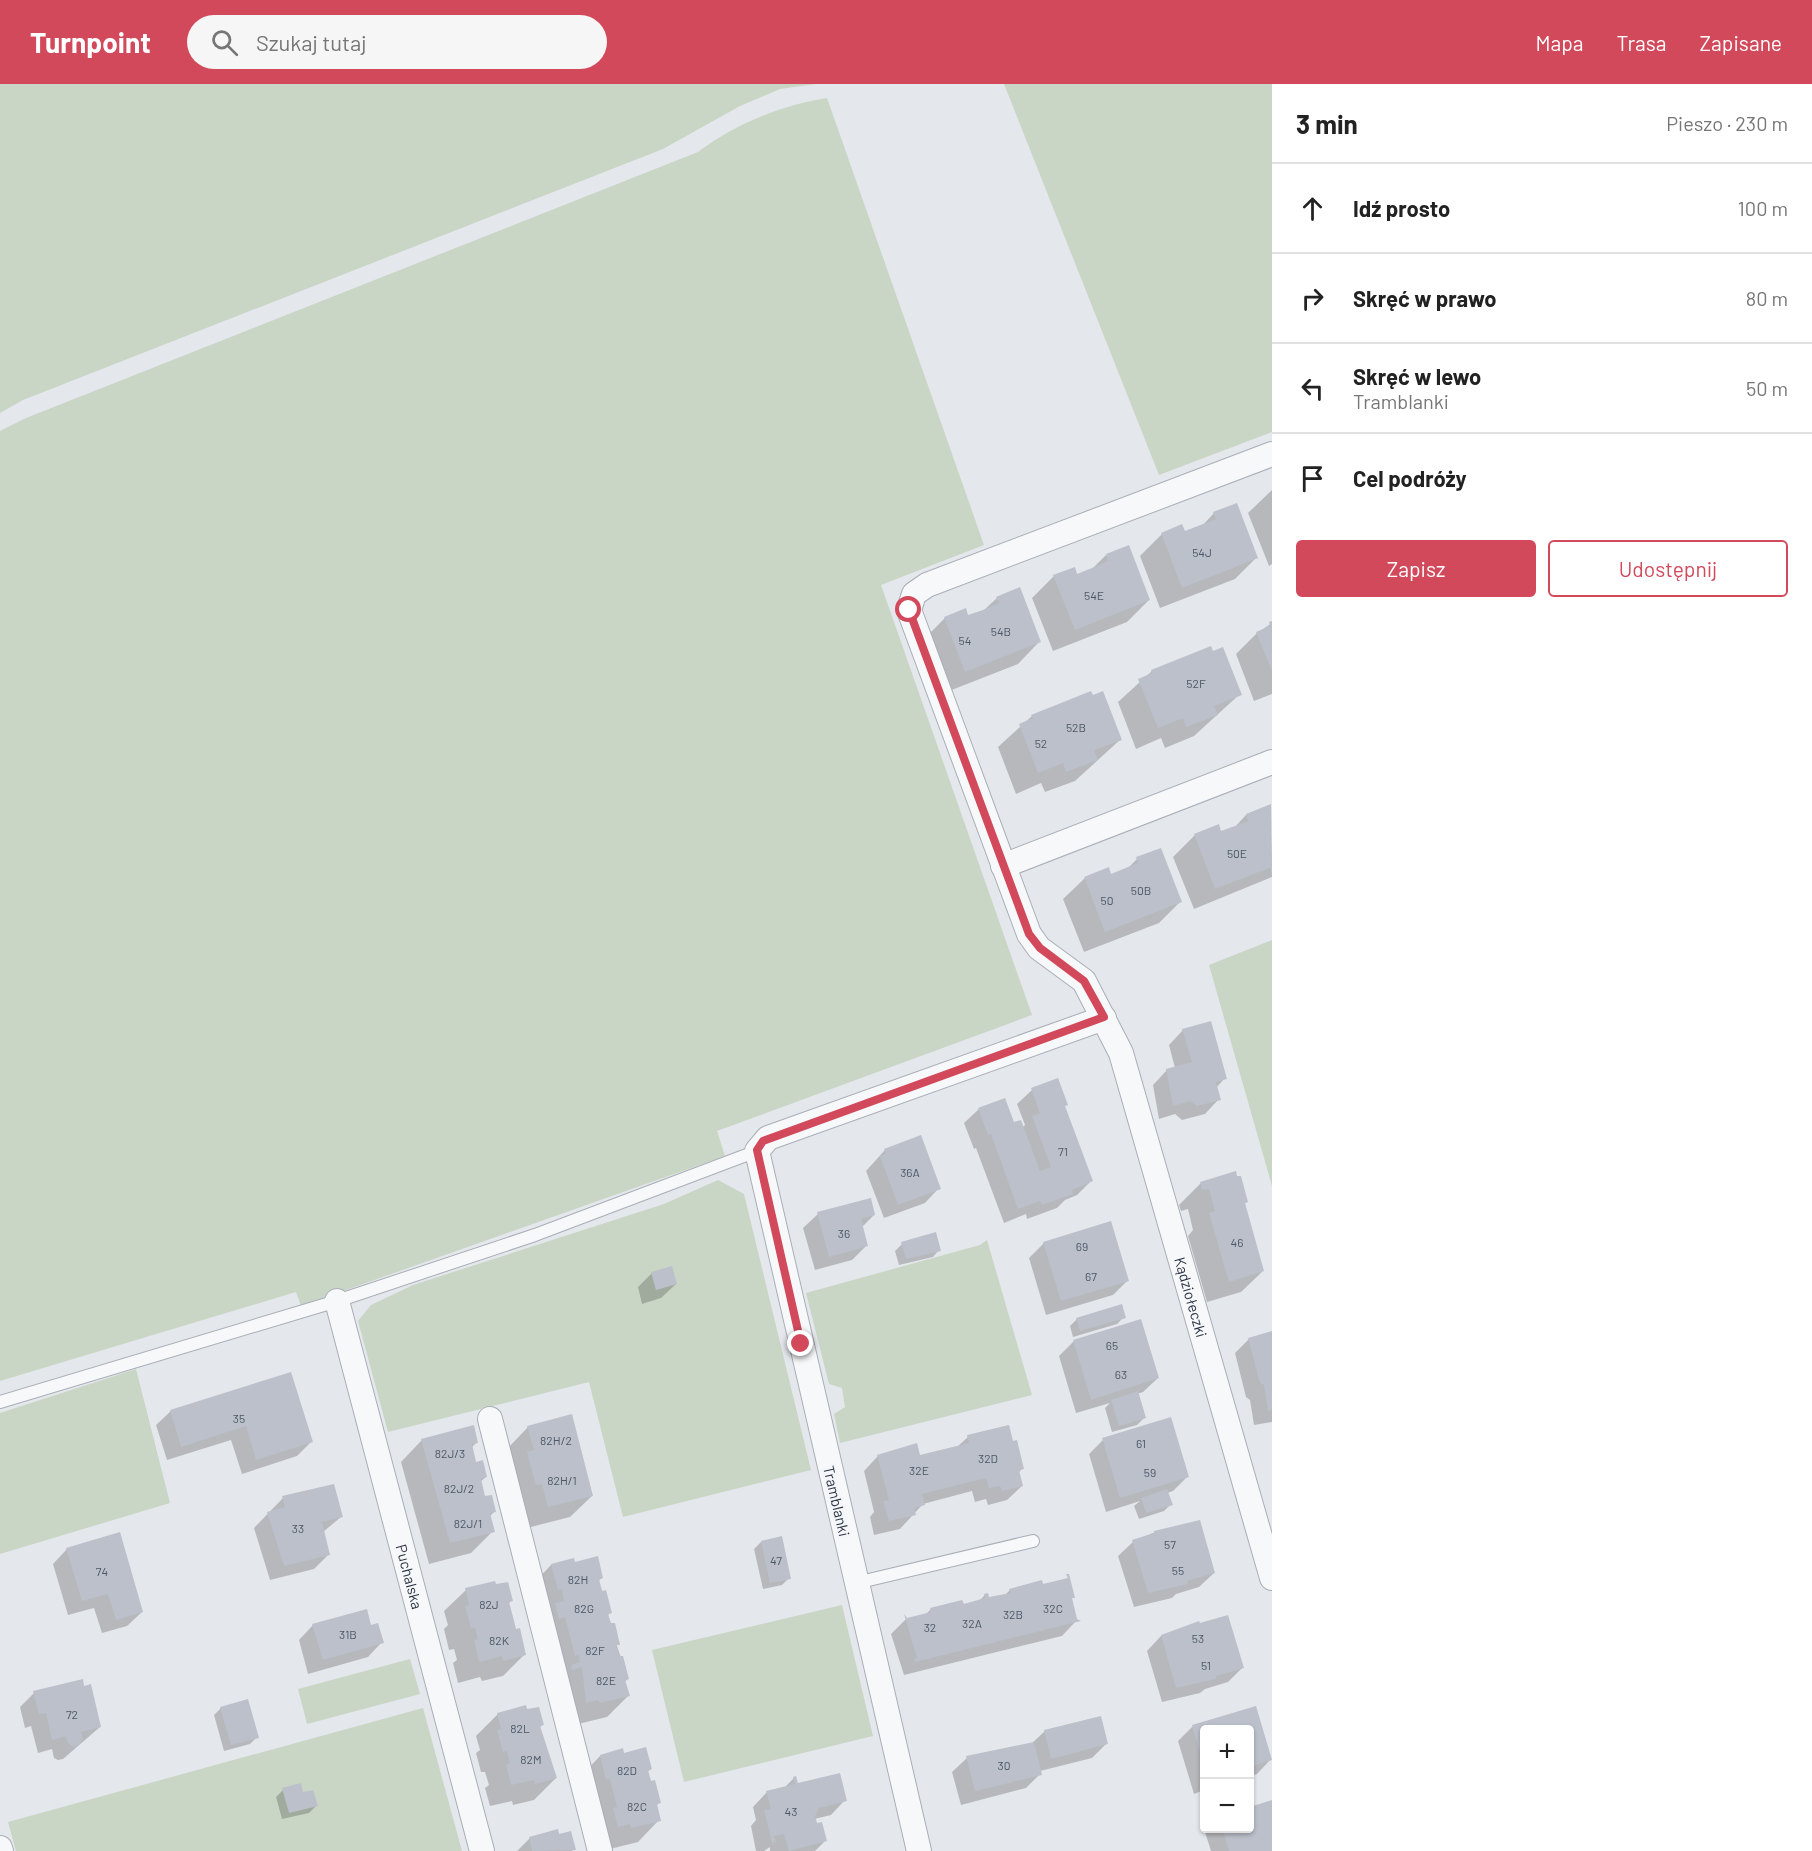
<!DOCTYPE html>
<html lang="pl">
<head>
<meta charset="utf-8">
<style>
	body { margin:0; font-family:Barlow,sans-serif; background:#f6f6f6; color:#222 }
	.controls { position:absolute; right:18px; bottom:18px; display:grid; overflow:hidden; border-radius:6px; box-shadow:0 2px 4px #0004 }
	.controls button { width:54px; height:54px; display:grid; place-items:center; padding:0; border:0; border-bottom:2px solid #e0e0e0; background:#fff; color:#222; font:30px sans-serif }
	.stop { position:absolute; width:18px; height:18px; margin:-14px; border:4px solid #d1495b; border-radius:50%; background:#fff }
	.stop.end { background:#d1495b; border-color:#fff; box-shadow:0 2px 6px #0008 }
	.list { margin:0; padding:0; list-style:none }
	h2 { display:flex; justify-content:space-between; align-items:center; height:78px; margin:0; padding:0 24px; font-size:26px }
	h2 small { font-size:20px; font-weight:400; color:#767676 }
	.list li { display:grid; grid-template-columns:39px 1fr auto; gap:18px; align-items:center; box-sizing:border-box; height:90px; padding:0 24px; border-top:2px solid #e0e0e0 }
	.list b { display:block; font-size:22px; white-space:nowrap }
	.list p { margin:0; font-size:20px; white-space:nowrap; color:#767676 }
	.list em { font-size:20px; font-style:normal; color:#767676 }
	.actions { display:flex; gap:12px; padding:18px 24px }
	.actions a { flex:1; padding:14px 0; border:2px solid #d1495b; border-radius:6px; text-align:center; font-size:21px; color:#d1495b }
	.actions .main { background:#d1495b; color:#fff }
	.icon { flex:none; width:33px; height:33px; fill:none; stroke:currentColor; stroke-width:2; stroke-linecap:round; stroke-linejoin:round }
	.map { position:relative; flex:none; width:1272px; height:1767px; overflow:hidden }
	header { display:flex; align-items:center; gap:36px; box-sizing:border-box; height:84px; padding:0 30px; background:#d1495b; color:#fff }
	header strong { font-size:28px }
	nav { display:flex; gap:33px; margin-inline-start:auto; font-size:21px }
	.search { width:420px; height:54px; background:#f6f6f6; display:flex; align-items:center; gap:15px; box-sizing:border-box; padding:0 21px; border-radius:33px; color:#767676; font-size:22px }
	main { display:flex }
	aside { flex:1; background:#fff }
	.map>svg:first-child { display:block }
	.green { fill:#c9d6c5 }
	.shadow { fill:#0003 }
	.building { fill:#bbc0ca }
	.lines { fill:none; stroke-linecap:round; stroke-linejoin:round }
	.service-casing { stroke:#a9aeb7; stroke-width:14 }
	.minor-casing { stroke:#a9aeb7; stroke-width:26 }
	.service { stroke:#f7f8fa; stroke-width:12 }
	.minor { stroke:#f7f8fa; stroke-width:24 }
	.route { stroke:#d1495b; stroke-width:8 }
	.labels { text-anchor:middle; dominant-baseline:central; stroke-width:6; stroke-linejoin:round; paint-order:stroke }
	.number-label { font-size:12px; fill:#4f5766 }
	.street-label { font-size:15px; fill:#2b3445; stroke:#f4f6f9 }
</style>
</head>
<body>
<header>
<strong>Turnpoint</strong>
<div class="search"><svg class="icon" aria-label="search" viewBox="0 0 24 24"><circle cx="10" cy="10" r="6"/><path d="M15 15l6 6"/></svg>Szukaj tutaj</div>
<nav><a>Mapa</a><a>Trasa</a><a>Zapisane</a></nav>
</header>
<main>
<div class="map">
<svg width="1272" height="1767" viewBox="0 0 1272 1767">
	<rect width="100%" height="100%" fill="#e4e7ec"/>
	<path class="green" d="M0 0H816L780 5 740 22 663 65 23 316 0 329Z
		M1004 0H1272V348L1159 391Z
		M827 14 984 461 881 501 1032 931 717 1047 725 1072 301 1222 296 1208 0 1297V347L26 334 698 68C735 40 782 21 827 14Z
		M1272 856V1102L1209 881Z
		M718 1096 744 1110 811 1386 623 1433 589 1298 388 1348 358 1237 371 1221 413 1201 664 1120Z
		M987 1156 1032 1311 840 1359 834 1330 845 1323 842 1304 829 1300 806 1209 980 1161Z
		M136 1285 170 1419 0 1470V1329Z
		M842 1521 873 1652 684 1698 652 1566Z
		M410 1575 420 1610 307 1640 298 1605Z
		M423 1624 462 1767H16L8 1738Z"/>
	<path class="shadow" d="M1272 406V480L1269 482 1248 429Z
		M1214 429 1256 474 1235 495 1160 524 1140 472 1162 450 1184 449 1201 443Z
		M1106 471 1149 516 1127 538 1053 567 1032 514 1054 492H1076L1092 485Z
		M997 514 1039 558 1018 580 944 609 923 556 945 534 967 533 983 527Z
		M1272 539V610L1254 617 1236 570 1257 549Z
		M1152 587 1240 610 1194 652 1165 664 1161 654 1136 665 1118 618Z
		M1032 632 1121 655 1075 697 1045 708 1041 699 1016 710 998 663Z
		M1270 722 1272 793 1194 825 1173 773 1195 751 1220 749 1234 744 1246 731Z
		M1137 775 1180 818 1159 839 1084 868 1063 815 1085 794 1111 792 1125 787Z
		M1183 946 1225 994 1216 1004 1219 1015 1205 1030 1182 1036 1175 1030 1159 1035 1153 1001 1167 986 1175 984 1169 961Z
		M1057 996 1066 1021 1064 1023 1091 1097 1077 1111 1065 1116 1057 1124 1027 1135 1026 1130 1004 1139 976 1064 974 1065 964 1039 979 1025 1022 1044 1025 1041 1017 1020 1032 1006Z
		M885 1066 939 1104 925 1119 884 1134 866 1087Z
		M1201 1099 1247 1118 1244 1120 1263 1187 1241 1208 1207 1218 1188 1152 1193 1146 1188 1125 1181 1127 1179 1121Z
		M818 1130 874 1131 862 1143 866 1162 852 1176 815 1186 803 1144Z
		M1044 1159 1128 1196 1113 1211 1046 1231 1029 1174Z
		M902 1160 939 1166 933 1173 899 1181 895 1167Z
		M652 1189 676 1200 661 1214 642 1220 638 1203Z
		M1124 1233 1117 1240 1073 1253 1070 1242 1077 1235Z
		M1140 1237 1158 1294 1143 1308 1137 1310 1144 1334 1137 1341 1112 1348 1105 1324 1110 1319 1076 1329 1059 1272 1073 1258Z
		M1272 1249V1338L1254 1341 1250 1316 1246 1313 1235 1269 1249 1255Z
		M290 1290 311 1358 297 1372 242 1390 231 1356 167 1376 156 1341 171 1327Z
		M528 1343 592 1412 570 1433 527 1444 507 1365Z
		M968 1353 1023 1384 1018 1389 1022 1402 1007 1416 988 1421 986 1415 975 1418 972 1407 923 1420 900 1445 874 1451 870 1433 874 1428 864 1387 878 1372 919 1373 957 1363Z
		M422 1356 477 1358 471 1364 475 1379 486 1393 480 1398 484 1414 495 1427 489 1433 493 1447 471 1469 429 1480 401 1378Z
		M1103 1356 1188 1392 1173 1407 1167 1409 1171 1420 1164 1427 1139 1435 1134 1422 1140 1417 1106 1428 1089 1370Z
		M283 1414 341 1433 323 1448 329 1470 314 1485 270 1496 254 1444Z
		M1155 1448 1214 1489 1199 1503 1176 1510 1172 1514 1134 1523 1118 1472 1133 1458Z
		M761 1458 789 1494 782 1501 763 1505 754 1465Z
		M67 1465 142 1528 127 1542 102 1549 94 1524 68 1531 53 1480Z
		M574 1480 602 1494 598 1497 611 1528 607 1532 628 1595 624 1598 628 1612 607 1633 578 1640 530 1503 551 1481Z
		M495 1502 511 1517 508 1520 511 1533 525 1570 503 1592 482 1597 480 1593 458 1599 453 1579 457 1576 454 1565 449 1566 444 1545 448 1541 444 1527 466 1506Z
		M1010 1506 1076 1537 1062 1552 904 1591 891 1550 905 1536 925 1531 931 1525 978 1518 985 1511 988 1515 1005 1511Z
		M313 1541 382 1558 368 1573 308 1590 299 1556Z
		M1199 1541 1242 1584 1228 1598 1205 1605 1200 1609 1162 1618 1147 1567 1161 1552Z
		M34 1609 100 1643 63 1675 58 1676 54 1674 52 1665 38 1669 31 1642 25 1644 20 1623Z
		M221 1624 257 1653 250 1660 224 1667 214 1631Z
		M1255 1624 1271 1675 1257 1690 1250 1692V1646H1204V1706L1194 1710 1178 1657 1192 1643Z
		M498 1630 542 1641 539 1645 556 1694 534 1716 513 1721 512 1717 490 1722 485 1704 489 1701 485 1688H481L476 1669 480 1666 476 1652Z
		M1045 1647 1106 1660 1092 1674 1040 1687V1690L1026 1704 961 1721 952 1688 967 1674 1031 1660Z
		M623 1671 651 1685 647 1688 659 1719 656 1722 659 1736 638 1758 610 1765 579 1694 600 1672Z
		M794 1694 797 1701 845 1716 831 1731 814 1735 825 1757 815 1767H770V1763L764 1767H756L751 1742 756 1736 753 1723 767 1708 784 1704Z
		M283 1706 302 1710 316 1722 309 1729 282 1735 276 1713Z
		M1272 1718V1767H1211L1205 1748 1208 1744H1250V1724Z
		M557 1747 573 1767H517L529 1755Z"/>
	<path class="building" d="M1237 419 1258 474 1182 504 1161 449 1182 440 1185 447 1216 435 1213 428Z
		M1129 461 1150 516 1075 546 1053 491 1075 483 1077 490 1092 484 1108 477 1106 470Z
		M1020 503 1041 558 965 588 944 533 966 524 968 531 983 526 999 519 996 513Z
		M1272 537V587L1256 548 1270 542 1269 538Z
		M1211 562 1213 567 1223 563 1242 611 1214 622 1218 631 1186 643 1183 634 1158 644 1138 595 1152 589 1151 586Z
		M1091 607 1093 611 1103 607 1122 656 1094 666 1098 676 1066 688 1063 679 1038 689 1019 640 1033 634 1031 631Z
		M1271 720 1272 783 1215 805 1194 750 1219 740 1221 747 1235 742 1248 737 1246 730Z
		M1161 764 1182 818 1105 848 1084 793 1109 783 1111 790 1138 779 1136 773Z
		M1211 937 1227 995 1216 998 1221 1016 1197 1022 1190 1017 1173 1022 1166 985 1192 978 1182 945Z
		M1058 994 1068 1021 1065 1022 1093 1097 1072 1106 1073 1110 1042 1121 1040 1117 1018 1125 991 1050 988 1051 978 1024 1005 1014 1014 1038 1021 1036 1040 1087 1051 1083 1032 1032 1040 1029 1031 1004Z
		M921 1051 941 1105 898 1121 880 1072 886 1070 884 1065Z
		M1236 1087 1237 1092H1241L1248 1118 1245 1119 1264 1187 1229 1198 1209 1129 1215 1127 1209 1105 1202 1106 1200 1098Z
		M871 1114 875 1131 861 1135 868 1162 829 1173 817 1128Z
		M1111 1137 1129 1197 1061 1217 1043 1158Z
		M936 1148 941 1167 906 1175 901 1158Z
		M672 1182 677 1200 656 1206 651 1188Z
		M1122 1220 1126 1234 1080 1247 1076 1234Z
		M1141 1235 1159 1294 1091 1316 1073 1256Z
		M1272 1247V1326L1268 1327 1264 1301 1260 1299 1248 1254Z
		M291 1288 313 1358 256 1376 246 1342 181 1363 170 1326Z
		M1138 1307 1146 1334 1119 1342 1111 1316Z
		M572 1330 593 1412 548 1423 542 1400 536 1401 527 1368 534 1366 527 1342Z
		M1171 1333 1189 1393 1120 1414 1102 1354Z
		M474 1341 478 1359 472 1360 476 1378 483 1376 487 1393 481 1395 485 1412 492 1411 496 1428 490 1429 495 1448 450 1459 421 1355Z
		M1009 1341 1013 1357 1017 1356 1024 1385 1019 1386 1023 1402 1002 1407 1000 1402 989 1404 986 1394 922 1410 925 1421 914 1424 916 1431 889 1437 883 1417 889 1416 877 1371 917 1359 920 1371 969 1359 967 1351Z
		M334 1400 343 1433 322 1438 330 1471 284 1482 267 1428 285 1423 282 1412Z
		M1167 1405 1173 1421 1146 1429 1141 1414Z
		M1200 1436 1215 1489 1187 1497 1188 1500 1148 1509 1132 1456 1154 1449V1447Z
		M120 1448 143 1528 116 1536 108 1510 82 1517 66 1464Z
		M782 1452 791 1495 770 1499 761 1457Z
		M598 1472 603 1494 599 1495 602 1507 606 1506 612 1529 608 1530 611 1539H615L620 1561H616L619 1572H623L629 1595 625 1596 630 1612 600 1619 598 1616 586 1619 582 1583 572 1586 571 1581 580 1578 579 1571 575 1572 565 1533 559 1535 555 1519 564 1517 562 1505 558 1506 551 1480 574 1474 575 1478Z
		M1066 1490H1069L1075 1514H1072L1077 1535 1081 1537 915 1578 914 1575 917 1574 904 1530 907 1534 931 1528 930 1524 962 1516 964 1520 985 1514 984 1510 988 1509 989 1513 1011 1509 1009 1505 1042 1496 1043 1500 1068 1494Z
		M495 1497 496 1500 508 1498 513 1517 509 1518 513 1533 516 1545 520 1544 526 1571 503 1577 502 1572 479 1578 474 1556 478 1555 475 1544H471L465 1522 469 1521 465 1504Z
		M367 1525 371 1541 378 1539 384 1559 323 1576 312 1540Z
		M1228 1531 1244 1584 1216 1592V1595L1176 1604 1161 1551 1199 1537 1200 1539Z
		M83 1595 84 1602 91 1600 101 1643 81 1648 83 1655 79 1661 73 1663 68 1659 66 1652 52 1656 46 1629 39 1630 33 1607Z
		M248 1615 259 1654 231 1661 220 1623Z
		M526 1621 527 1625 539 1623 544 1641 540 1642 557 1694 535 1700 534 1696 511 1701 506 1681 510 1679 507 1667 503 1668 497 1646 501 1645 497 1629Z
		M1256 1622 1272 1676 1250 1683V1646H1204V1682L1192 1641Z
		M1101 1632 1108 1660 1051 1675 1044 1646Z
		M1034 1658 1042 1691 975 1707 966 1672Z
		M646 1663 652 1685 648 1686 651 1697 655 1696 661 1719 657 1720 661 1737 631 1744 630 1740 618 1743 613 1724 617 1723 610 1695 606 1696 600 1671 623 1664 624 1669Z
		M840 1689 847 1717 819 1724 815 1732 817 1739 822 1738 827 1757 789 1767 784 1750 774 1752 776 1758 772 1759 764 1726 771 1725 766 1707 795 1700 793 1693 796 1692 798 1699Z
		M301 1699 303 1708 313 1706 318 1722 289 1729 282 1704Z
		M1272 1716V1767H1229L1222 1744H1250V1723Z
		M558 1745 559 1750 571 1747 576 1766 532 1767 529 1753Z"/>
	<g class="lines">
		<g class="service-casing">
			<path id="service" d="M0 1318 337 1217 535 1151 757 1067
				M856 1499 1033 1457"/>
		</g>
		<g class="minor-casing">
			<g id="minor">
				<path id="s1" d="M1272 370 927 501 914 510 909 526 1029 850 1039 864 1084 897 1121 969 1272 1494"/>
				<path d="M1003 782 1272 678"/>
				<path id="s2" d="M337 1217 482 1767"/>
				<path d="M490 1335 600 1767"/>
				<path d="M0 1764 1 1767"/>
				<path d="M919 1767 757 1067 768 1054 1104 934"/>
			</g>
		</g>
		<use href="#service" class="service"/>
		<use href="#minor" class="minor"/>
	</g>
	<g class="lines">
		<path class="route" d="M801 1260 757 1066 763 1057 1104 933 1084 897 1040 864 1029 850 909 526"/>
	</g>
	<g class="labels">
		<g class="number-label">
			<text x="1202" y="468">54J</text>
			<text x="1094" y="511">54E</text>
			<text x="1001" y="547">54B</text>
			<text x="965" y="556">54</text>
			<text x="1196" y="599">52F</text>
			<text x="1076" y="643">52B</text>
			<text x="1041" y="659">52</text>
			<text x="1237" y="769">50E</text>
			<text x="1141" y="806">50B</text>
			<text x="1107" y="816">50</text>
			<text x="1063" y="1067">71</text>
			<text x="910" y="1088">36A</text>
			<text x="844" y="1149">36</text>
			<text x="1237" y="1158">46</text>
			<text x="1082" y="1162">69</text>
			<text x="1091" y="1192">67</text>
			<text x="1112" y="1261">65</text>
			<text x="1121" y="1290">63</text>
			<text x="239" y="1334">35</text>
			<text x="556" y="1356">82H/2</text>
			<text x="1141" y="1359">61</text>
			<text x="450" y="1369">82J/3</text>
			<text x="988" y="1374">32D</text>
			<text x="919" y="1386">32E</text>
			<text x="1150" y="1388">59</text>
			<text x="562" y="1396">82H/1</text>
			<text x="459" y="1404">82J/2</text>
			<text x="468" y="1439">82J/1</text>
			<text x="298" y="1444">33</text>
			<text x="1170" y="1460">57</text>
			<text x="776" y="1476">47</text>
			<text x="1178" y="1486">55</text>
			<text x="102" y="1487">74</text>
			<text x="578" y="1495">82H</text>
			<text x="489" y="1520">82J</text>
			<text x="584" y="1524">82G</text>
			<text x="1053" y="1524">32C</text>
			<text x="1013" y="1530">32B</text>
			<text x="972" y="1539">32A</text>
			<text x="930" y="1543">32</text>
			<text x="348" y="1550">31B</text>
			<text x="1198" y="1554">53</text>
			<text x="499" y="1556">82K</text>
			<text x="595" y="1566">82F</text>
			<text x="1206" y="1581">51</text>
			<text x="606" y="1596">82E</text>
			<text x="72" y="1630">72</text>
			<text x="520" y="1644">82L</text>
			<text x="531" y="1675">82M</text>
			<text x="1004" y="1681">30</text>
			<text x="627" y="1686">82D</text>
			<text x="637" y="1722">82C</text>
			<text x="791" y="1727">43</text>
		</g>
		<g class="street-label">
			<text stroke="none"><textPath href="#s1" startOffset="1155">Kądziołeczki</textPath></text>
			<text transform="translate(837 1417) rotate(77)">Tramblanki</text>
			<text stroke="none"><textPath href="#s2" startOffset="285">Puchalska</textPath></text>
		</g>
	</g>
</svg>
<div class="controls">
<button>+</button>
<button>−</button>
</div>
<div class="stop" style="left:909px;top:526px"></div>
<div class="stop end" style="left:801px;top:1260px"></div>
</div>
<aside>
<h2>3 min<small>Pieszo · 230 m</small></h2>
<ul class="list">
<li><svg class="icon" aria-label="ahead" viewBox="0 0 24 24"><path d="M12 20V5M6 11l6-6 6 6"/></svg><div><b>Idź prosto</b></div><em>100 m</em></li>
<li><svg class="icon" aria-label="right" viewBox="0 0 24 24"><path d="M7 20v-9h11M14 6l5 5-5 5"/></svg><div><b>Skręć w prawo</b></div><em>80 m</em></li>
<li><svg class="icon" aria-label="left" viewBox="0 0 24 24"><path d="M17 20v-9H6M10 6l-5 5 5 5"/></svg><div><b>Skręć w lewo</b><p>Tramblanki</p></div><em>50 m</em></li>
<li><svg class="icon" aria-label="arrive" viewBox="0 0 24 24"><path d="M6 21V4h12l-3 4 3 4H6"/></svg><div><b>Cel podróży</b></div></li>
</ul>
<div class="actions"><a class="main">Zapisz</a><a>Udostępnij</a></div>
</aside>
</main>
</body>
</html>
